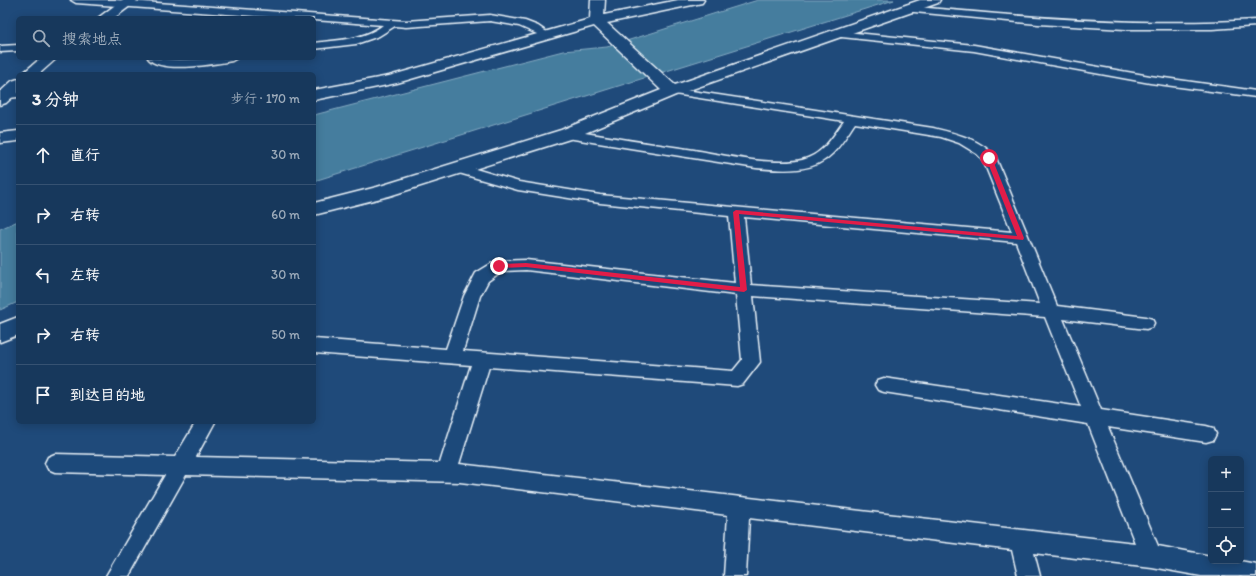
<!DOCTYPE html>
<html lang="zh">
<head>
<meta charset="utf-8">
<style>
	body { margin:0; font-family:Itim,"LXGW WenKai TC",sans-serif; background:#203f62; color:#f1f3f6 }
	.controls { position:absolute; right:12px; bottom:12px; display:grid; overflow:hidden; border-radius:6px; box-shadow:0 2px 10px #0003 }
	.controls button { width:36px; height:36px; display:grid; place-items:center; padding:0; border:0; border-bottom:1px solid #365272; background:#17385c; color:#f1f3f6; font:20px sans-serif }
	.stop { position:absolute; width:12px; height:12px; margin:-9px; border:3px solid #e11d48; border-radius:50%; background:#fff }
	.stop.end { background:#e11d48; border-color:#fff; box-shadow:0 1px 4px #0008 }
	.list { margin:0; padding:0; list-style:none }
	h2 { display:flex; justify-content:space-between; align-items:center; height:52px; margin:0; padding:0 16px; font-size:17px }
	h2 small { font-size:13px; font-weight:400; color:#9eacbb }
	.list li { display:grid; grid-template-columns:26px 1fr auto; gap:12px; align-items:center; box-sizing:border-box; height:60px; padding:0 16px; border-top:1px solid #365272 }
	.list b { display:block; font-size:15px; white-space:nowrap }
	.list em { font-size:13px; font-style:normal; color:#9eacbb }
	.icon { flex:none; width:22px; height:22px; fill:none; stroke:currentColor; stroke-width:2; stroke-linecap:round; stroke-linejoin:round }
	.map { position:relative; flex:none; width:1256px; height:576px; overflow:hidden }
	.search { position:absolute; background:#17385c; box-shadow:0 2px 10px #0003; left:16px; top:16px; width:300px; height:44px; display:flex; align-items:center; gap:10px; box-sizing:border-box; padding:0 14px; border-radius:6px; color:#9eacbb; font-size:15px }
	.panel { position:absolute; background:#17385c; box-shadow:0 2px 10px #0003; left:16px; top:72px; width:300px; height:352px; border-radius:6px }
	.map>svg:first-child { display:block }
	.water { fill:#447d9e; stroke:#86abc2 }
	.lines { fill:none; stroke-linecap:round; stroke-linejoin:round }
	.service-casing { stroke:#e8f1f8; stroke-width:3 }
	.minor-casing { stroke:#e8f1f8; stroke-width:3 }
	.service { fill:#1f4a7a; fill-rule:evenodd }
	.minor { fill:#1f4a7a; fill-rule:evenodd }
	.route { fill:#e11d48 }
</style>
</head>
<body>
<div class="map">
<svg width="1256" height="576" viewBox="0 0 1256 576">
	<rect width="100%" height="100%" fill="#1f4a7a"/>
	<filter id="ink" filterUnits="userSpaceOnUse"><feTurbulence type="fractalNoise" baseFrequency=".025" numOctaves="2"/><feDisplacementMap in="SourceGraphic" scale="8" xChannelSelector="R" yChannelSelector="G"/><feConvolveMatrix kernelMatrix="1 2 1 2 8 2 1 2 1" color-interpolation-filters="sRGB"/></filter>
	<g filter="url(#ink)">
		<path class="water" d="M758 0H894L314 181V115L563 51 607 47Z
			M18 221V302L0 310V229Z"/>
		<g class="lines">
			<g class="service-casing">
				<path id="service" d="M71 0H116L406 21 490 15 525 21 538 26 551 35 546 38 519 26 490 21 406 27 395 26 379 36 356 44 314 49V43C337 40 364 40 383 25L314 20V18H283L76 3Z
					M907 6C1024 17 1139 27 1256 20V26L1212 29H1125L1038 24 904 11 902 9 904 7Z
					M836 31 974 45 1150 76 1256 91V97L1150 83 974 51 832 36 831 34Z
					M18 45V51L0 52V46Z
					M148 58 179 60 237 58 232 61C214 64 160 74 148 58Z
					M672 88 933 128C954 133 982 139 996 158L1057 306 1146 317 1152 319 1154 323 1152 327 1146 329 1063 319 1101 410 1206 426 1213 428 1216 434 1213 440 1206 442 1108 427 1158 546 1211 556V561H1240L1256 564V576H1201L1151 567 1034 553 1040 576H1018L1012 550 749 518 746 576H724L728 515 460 482 186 475 129 576H106L165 475 55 472 48 469 45 463 48 457 55 454 175 457 196 422H215L196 457 440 463 471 365 314 353V339L446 349 464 296 476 273 494 262 499 261 526 260 735 283 729 216 600 203 518 190 452 171 450 168 452 165H462L519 182 600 195 1012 232 983 160 977 154 959 143 941 137 855 123C848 133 842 144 833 153 813 174 782 170 756 168L567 138 563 137 561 134 563 131 567 130C609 137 651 144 694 150 723 155 782 169 808 158 825 151 834 135 844 121L668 93 666 91 668 89ZM744 217 1016 242 1040 304 751 285ZM526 270 736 295 742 360 733 371 463 351 480 296 488 281 502 271ZM753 296 1045 317 1081 407 884 378 878 380 875 385 878 390 884 392 1088 424 1135 543 459 464 489 367 737 386 743 384 760 362Z
					M0 91H18V97L0 99Z"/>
			</g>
			<g class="minor-casing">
				<path id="minor" d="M122 0H138L114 18H98Z
					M591 0H605L604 15 678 0H704L702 3 697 4 607 23 675 85 920 0H940L938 3 678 94 573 138 389 196 314 215V203L377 187 561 130 661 90 594 26 397 83 314 100V90L389 76 590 19Z
					M41 58H57L39 74H22Z
					M18 79V92L6 103 0 105V92L12 81Z
					M18 131V141L0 143V133Z
					M18 317V335L0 342V324Z"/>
			</g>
			<use href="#service" class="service"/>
			<use href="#minor" class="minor"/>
		</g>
	</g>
	<path class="route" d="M989 157 992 158 1024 238 1023 240 739 214 747 290 744 292 526 267 499 268 496 266 499 264 526 263 740 287 733 212 736 210 1017 236 986 158Z"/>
</svg>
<div class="controls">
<button>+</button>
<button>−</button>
<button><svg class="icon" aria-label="locate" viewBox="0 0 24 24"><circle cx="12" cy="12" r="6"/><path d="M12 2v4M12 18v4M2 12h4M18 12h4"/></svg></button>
</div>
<div class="stop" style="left:989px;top:158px"></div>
<div class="stop end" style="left:499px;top:266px"></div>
<div class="search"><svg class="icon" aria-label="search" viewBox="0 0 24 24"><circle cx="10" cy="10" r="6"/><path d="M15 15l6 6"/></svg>搜索地点</div>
<section class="panel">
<h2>3 分钟<small>步行 · 170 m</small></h2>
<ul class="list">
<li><svg class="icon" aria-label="ahead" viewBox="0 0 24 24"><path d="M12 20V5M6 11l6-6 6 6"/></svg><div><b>直行</b></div><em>30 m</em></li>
<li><svg class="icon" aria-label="right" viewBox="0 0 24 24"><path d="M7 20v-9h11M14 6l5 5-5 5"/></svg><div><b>右转</b></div><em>60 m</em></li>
<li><svg class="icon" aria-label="left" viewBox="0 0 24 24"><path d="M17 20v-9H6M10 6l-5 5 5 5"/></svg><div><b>左转</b></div><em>30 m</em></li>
<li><svg class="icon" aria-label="right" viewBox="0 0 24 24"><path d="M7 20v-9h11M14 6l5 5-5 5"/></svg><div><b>右转</b></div><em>50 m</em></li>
<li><svg class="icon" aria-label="arrive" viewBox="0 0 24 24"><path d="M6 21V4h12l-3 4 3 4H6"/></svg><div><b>到达目的地</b></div></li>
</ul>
</section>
</div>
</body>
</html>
